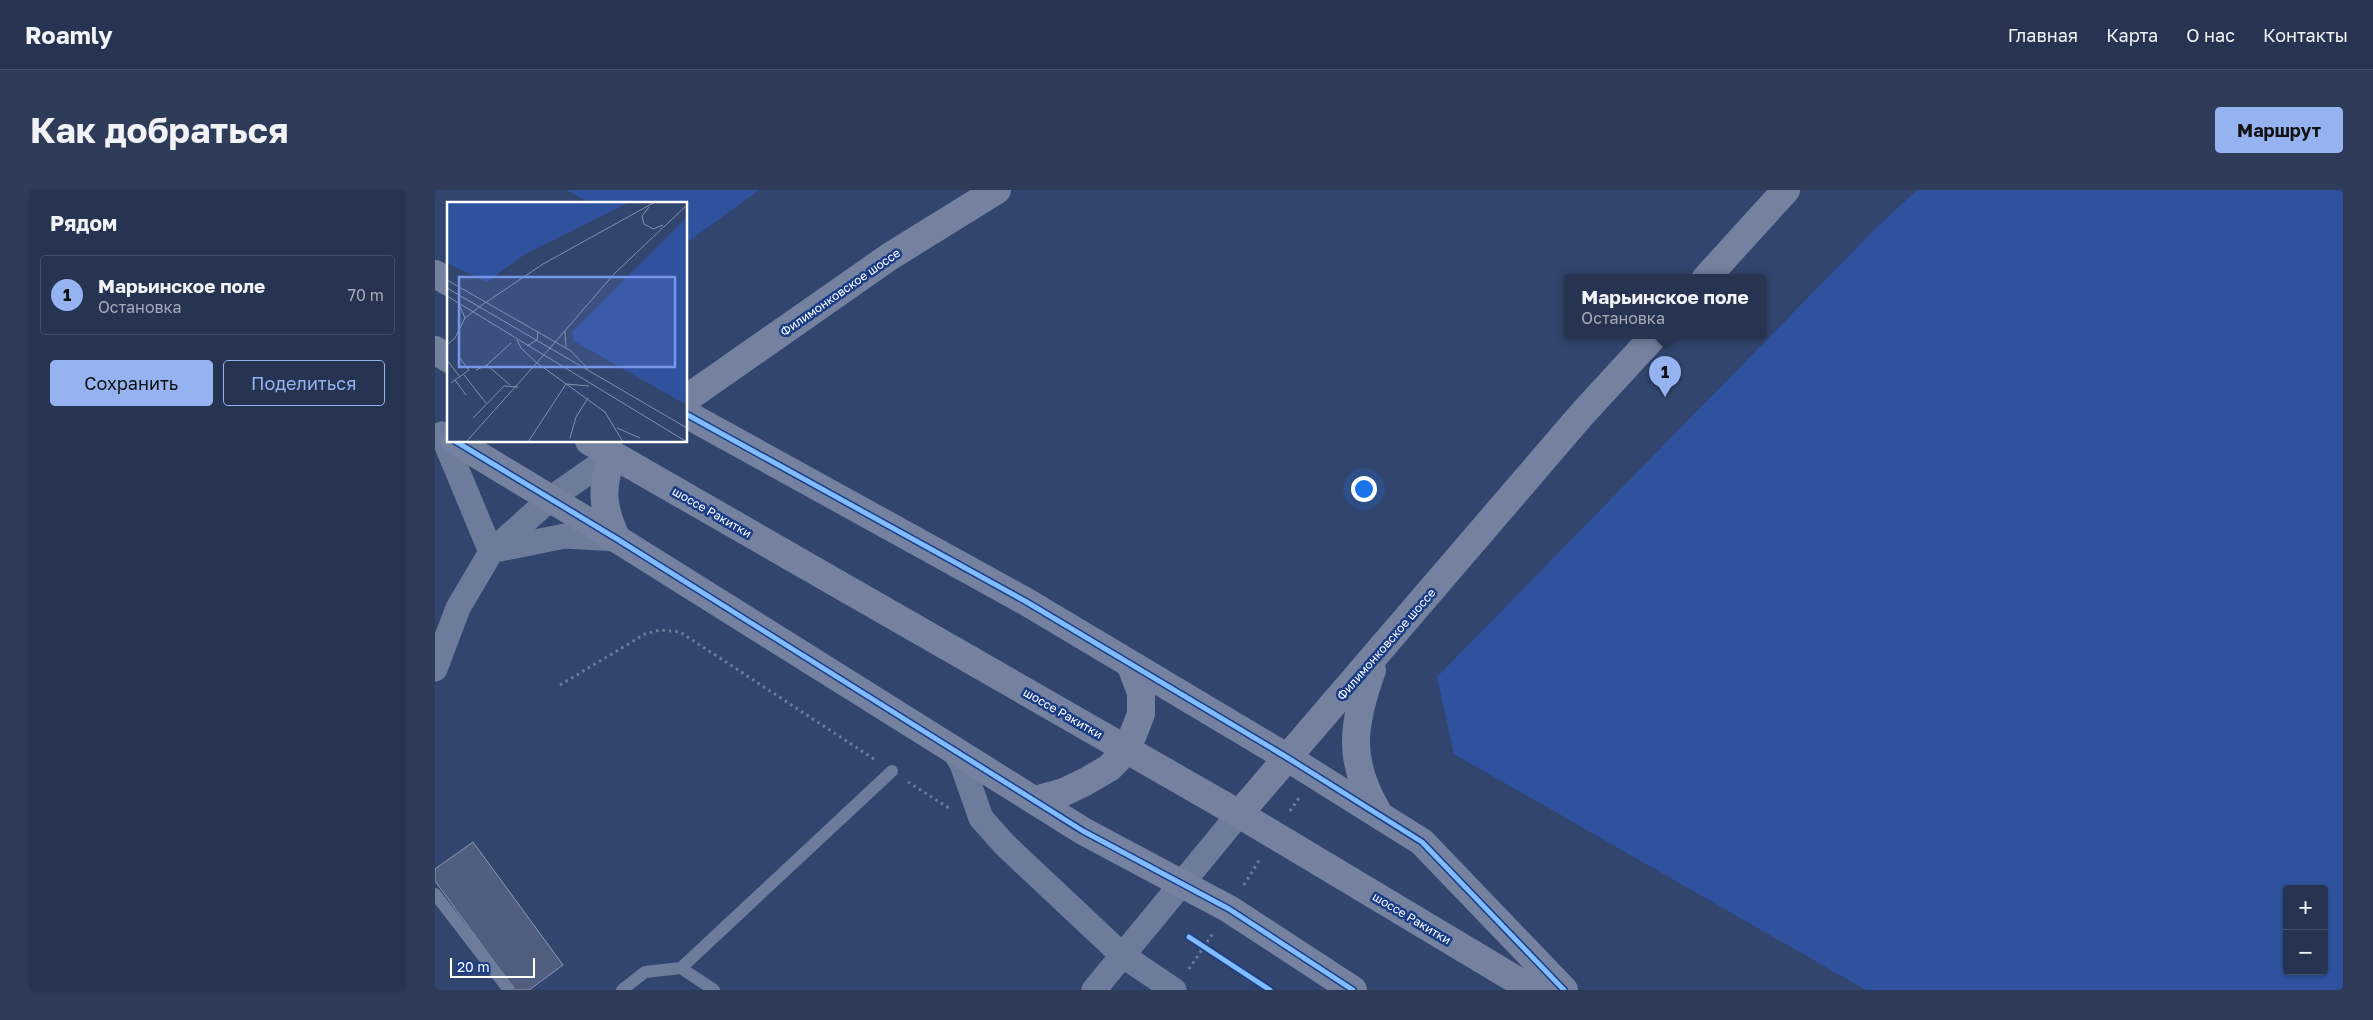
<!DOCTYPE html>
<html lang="ru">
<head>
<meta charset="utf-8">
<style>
	body { margin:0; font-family:"Golos Text",sans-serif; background:#2e3c59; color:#f1f3f6 }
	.controls { position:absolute; right:15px; bottom:15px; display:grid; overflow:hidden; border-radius:5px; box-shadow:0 1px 4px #0004 }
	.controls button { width:45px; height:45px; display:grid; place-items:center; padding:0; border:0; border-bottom:1px solid #424f69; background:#263452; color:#f1f3f6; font:25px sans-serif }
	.scale { position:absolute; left:15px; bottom:12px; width:85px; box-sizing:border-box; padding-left:5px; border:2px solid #fff; border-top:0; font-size:14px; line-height:18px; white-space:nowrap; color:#fff; -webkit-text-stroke:4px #1a3c87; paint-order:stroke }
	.you { position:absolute; left:928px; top:298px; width:18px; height:18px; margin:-12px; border:4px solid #fff; border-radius:50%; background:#1a73e8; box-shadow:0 0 0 8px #1a73e833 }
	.badge { display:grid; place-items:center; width:32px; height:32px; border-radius:50%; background:#95b2f1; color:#111; font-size:16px; font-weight:700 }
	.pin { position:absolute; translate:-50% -41px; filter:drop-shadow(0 1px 2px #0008) }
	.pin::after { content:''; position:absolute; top:26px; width:18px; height:15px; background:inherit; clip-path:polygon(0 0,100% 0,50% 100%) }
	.popup { position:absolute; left:1129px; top:84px; width:202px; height:65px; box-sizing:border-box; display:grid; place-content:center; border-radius:5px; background:#263452; filter:drop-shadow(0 1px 4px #0005); font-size:16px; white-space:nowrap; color:#a4aab8 }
	.popup b { font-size:19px; color:#f1f3f6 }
	.popup::after { content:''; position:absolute; left:50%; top:100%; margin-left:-10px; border:10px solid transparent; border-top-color:#263452 }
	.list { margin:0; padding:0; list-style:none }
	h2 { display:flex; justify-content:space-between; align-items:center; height:65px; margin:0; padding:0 20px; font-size:21px }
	h2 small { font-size:16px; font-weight:400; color:#a4aab8 }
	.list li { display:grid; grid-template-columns:32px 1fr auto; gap:15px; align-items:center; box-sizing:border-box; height:80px; margin:0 10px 10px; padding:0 10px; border:1px solid #424f69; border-radius:5px }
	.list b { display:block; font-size:19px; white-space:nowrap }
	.list p { margin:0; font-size:16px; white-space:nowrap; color:#a4aab8 }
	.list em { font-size:16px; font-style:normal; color:#a4aab8 }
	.actions { display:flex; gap:10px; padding:15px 20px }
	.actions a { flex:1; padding:11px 0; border:1px solid #95b2f1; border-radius:5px; text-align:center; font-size:18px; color:#95b2f1 }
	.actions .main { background:#95b2f1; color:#111 }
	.map { position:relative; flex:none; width:1908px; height:800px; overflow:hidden; border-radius:5px }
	header { display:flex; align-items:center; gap:30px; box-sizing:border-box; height:70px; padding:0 25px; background:#263452; border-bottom:1px solid #424f69 }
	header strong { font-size:24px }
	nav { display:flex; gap:28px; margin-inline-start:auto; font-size:18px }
	.intro { display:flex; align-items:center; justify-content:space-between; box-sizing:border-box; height:120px; padding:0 30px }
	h1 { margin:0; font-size:35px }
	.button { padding:12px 22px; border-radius:5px; background:#95b2f1; color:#111; font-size:18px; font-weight:700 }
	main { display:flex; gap:30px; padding:0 30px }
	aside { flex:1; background:#263452; border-radius:5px; box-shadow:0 1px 4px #0004 }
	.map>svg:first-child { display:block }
	.green { fill:#2e529e; fill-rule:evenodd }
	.building { fill:#4f5e7f; stroke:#8d99b2 }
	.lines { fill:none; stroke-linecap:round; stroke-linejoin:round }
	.path { stroke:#6e7c9c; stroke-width:3; stroke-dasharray:2.5 4; stroke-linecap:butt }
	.lane { stroke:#6e7c9c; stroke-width:12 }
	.street { stroke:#6e7c9c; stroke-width:25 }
	.secondary { stroke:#74819f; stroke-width:28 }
	.cycleway-casing { stroke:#1a3c87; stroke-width:8 }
	.cycleway { stroke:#80bcff; stroke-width:5 }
	.labels { text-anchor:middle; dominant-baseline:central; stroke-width:5; stroke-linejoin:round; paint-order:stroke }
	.street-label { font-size:12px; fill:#fff; stroke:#1a3c87 }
	.inset-road { fill:none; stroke:#848fa8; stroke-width:1 }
	.view { fill:#7795e8; fill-opacity:0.15; stroke:#7795e8; stroke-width:2.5 }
	.inset-edge { fill:none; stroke:#fff; stroke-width:2.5 }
</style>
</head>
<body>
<header>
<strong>Roamly</strong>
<nav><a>Главная</a><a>Карта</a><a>О нас</a><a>Контакты</a></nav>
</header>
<div class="intro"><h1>Как добраться</h1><a class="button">Маршрут</a></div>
<main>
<aside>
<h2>Рядом<small></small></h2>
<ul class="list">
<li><span class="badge">1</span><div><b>Марьинское поле</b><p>Остановка</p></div><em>70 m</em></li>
</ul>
<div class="actions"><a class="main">Сохранить</a><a>Поделиться</a></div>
</aside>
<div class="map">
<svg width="1908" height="800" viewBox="0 0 1908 800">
	<rect width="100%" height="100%" fill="#32456e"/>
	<path class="green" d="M131 0H324L254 51 251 50V14H157Z
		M1482 0H1908V800H1431L1019 564 1002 487 1439 40ZM1852 699H1889V781H1852Z"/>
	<path class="building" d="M38 652 128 775 94 800H80L0 691V679Z"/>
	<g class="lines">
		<path class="path" d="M125 495 210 444 225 440 245 442 439 569
			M473 592 514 618
			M855 621 864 608
			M809 695 825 669
			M754 779 778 743"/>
		<path class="lane" d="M0 704 74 800
			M246 778 457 581
			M187 800 210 782 246 778 279 800"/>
		<path class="street" d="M7 244 56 362
			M60 360 130 346 182 349
			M0 479 23 418 56 362 115 309 178 265
			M517 557 527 574 546 628 570 655 687 765 739 800
			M659 800 804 624"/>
		<path class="secondary" d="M0 84 14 92
			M1271 88 1351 0
			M0 160 14 169
			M251 209 454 67 562 0
			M251 224 590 411 853 568 987 652 1129 800
			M20 251 182 349 648 641 794 719 918 800
			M154 251 804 624 1098 800
			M178 265C165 297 167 318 182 349
			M937 480C917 536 912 571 944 624
			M600 610 629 602 650 592 674 578 692 560 706 524V503L696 476
			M804 624 1148 223 1219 146"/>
		<g class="cycleway-casing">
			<path id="cycleway" d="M251 224 590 411 853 568 987 652 1129 800
				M20 251 182 349 648 641 794 719 918 800
				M754 747 835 800"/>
		</g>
		<use href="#cycleway" class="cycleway"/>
	</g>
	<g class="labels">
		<g class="street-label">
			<text transform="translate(405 102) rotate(-35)">Филимонковское шоссе</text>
			<text transform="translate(277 322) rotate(30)">шоссе Ракитки</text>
			<text transform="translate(951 454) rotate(-49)">Филимонковское шоссе</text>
			<text transform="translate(628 523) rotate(30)">шоссе Ракитки</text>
			<text transform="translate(977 728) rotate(31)">шоссе Ракитки</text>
		</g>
	</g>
	<g transform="translate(12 12)">
		<rect width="240" height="240" fill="#32456e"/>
		<path d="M0 0H183L78 52 40 80 0 61ZM240 15V203L127 139 125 130Z" fill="#2e529e"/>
		<path class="inset-road" d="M202 5 195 14 197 22 206 27 216 23M0 78 124 149 141 167M0 86 240 226M0 94 240 240M12 102 18 116M32 105 96 62 208 0M118 129 119 146M70 138 74 146 90 161 158 210 176 240M0 143 8 136 18 116 32 105M80 144 90 138 91 129M103 146 167 72 240 3M0 158 13 175M40 163 64 141M29 168 40 163 63 183M17 173 39 201M8 178 19 193M4 181 22 168 11 154M26 216 57 184 71 185M170 226 193 236M123 236 129 215 141 196M19 240 103 146M81 240 119 182 142 184"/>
		<path class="view" d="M12 75H228V165H12Z"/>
		<rect width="240" height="240" class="inset-edge"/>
	</g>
</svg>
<div class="controls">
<button>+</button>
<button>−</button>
</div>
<div class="scale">20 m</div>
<div class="you"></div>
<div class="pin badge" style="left:1230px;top:207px">1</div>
<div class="popup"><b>Марьинское поле</b>Остановка</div>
</div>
</main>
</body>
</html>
